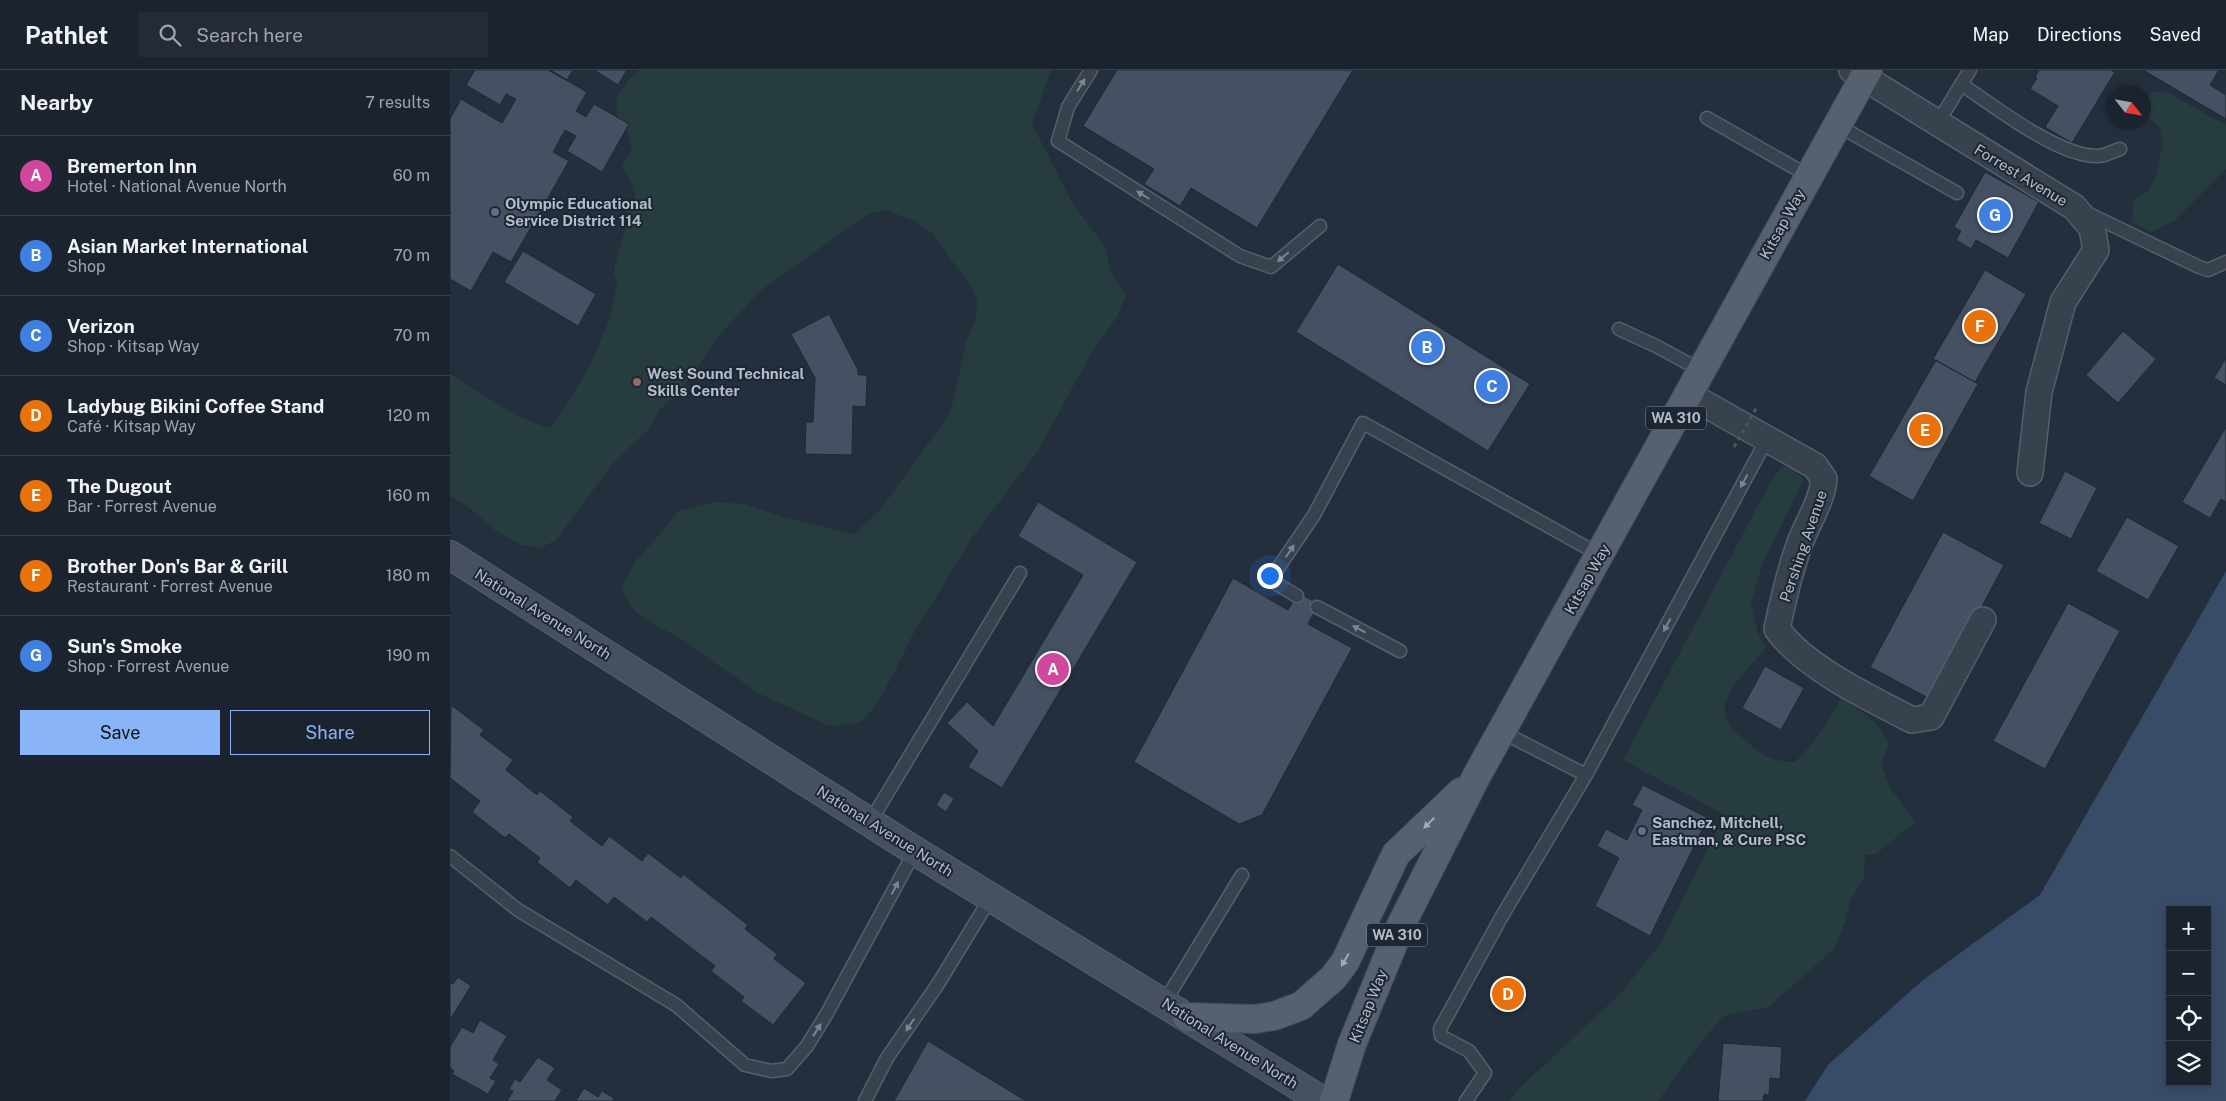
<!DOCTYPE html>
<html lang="en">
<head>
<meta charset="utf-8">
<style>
	body { margin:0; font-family:"Public Sans",sans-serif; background:#242b36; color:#f1f3f6 }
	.controls { position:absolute; right:15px; bottom:15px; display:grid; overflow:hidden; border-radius:0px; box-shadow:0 2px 8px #0003 }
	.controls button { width:45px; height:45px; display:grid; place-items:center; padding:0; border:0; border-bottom:1px solid #39404a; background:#1b232e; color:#f1f3f6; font:25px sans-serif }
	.compass { position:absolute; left:1656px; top:15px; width:45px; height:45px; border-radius:50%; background:#1b232e; box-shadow:0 2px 8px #0003; rotate:121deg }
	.you { position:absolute; left:819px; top:505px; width:18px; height:18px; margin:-12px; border:4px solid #fff; border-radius:50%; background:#1a73e8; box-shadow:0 0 0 8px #1a73e833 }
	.badge { display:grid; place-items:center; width:32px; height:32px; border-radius:50%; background:#8ab4f8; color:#fff; font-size:16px; font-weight:700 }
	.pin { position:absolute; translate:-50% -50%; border:2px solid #fff; box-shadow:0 1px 5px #0006 }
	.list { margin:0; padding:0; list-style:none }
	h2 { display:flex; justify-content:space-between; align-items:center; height:65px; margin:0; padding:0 20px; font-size:21px }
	h2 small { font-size:16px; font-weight:400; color:#a0a4aa }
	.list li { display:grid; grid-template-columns:32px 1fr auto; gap:15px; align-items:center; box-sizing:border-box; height:80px; padding:0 20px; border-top:1px solid #39404a }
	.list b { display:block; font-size:19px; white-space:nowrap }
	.list p { margin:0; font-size:16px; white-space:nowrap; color:#a0a4aa }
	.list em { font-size:16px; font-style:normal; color:#a0a4aa }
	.actions { display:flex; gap:10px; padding:15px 20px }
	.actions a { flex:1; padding:11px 0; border:1px solid #8ab4f8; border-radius:0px; text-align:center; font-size:18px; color:#8ab4f8 }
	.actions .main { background:#8ab4f8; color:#111 }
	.icon { flex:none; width:28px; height:28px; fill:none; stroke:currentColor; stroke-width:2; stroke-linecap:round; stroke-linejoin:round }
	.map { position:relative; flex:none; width:1776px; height:1031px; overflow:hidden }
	header { display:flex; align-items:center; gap:30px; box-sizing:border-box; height:70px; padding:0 25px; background:#1b232e; border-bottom:1px solid #39404a }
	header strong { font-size:24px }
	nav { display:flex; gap:28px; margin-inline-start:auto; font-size:18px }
	.search { width:350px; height:45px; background:#242b36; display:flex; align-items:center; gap:12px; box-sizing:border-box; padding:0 18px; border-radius:0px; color:#a0a4aa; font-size:19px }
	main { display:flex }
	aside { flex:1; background:#1b232e }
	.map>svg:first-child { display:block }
	.green { fill:#263c3f }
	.water { fill:#394c67; fill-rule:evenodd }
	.building { fill:#455162; stroke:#1f2835 }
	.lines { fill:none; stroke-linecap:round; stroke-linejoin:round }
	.lane-casing { stroke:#565f6c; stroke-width:15 }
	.street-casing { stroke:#565f6c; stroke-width:28 }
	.secondary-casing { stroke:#565f6c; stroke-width:30 }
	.primary-casing { stroke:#414a57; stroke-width:30 }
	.lane { stroke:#38414e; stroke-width:12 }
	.street { stroke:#38414e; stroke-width:25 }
	.secondary { stroke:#465061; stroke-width:28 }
	.primary { stroke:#56606e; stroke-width:28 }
	.path-bridge { stroke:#44595c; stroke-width:3; stroke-dasharray:4 4; stroke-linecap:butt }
	.oneway { fill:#7c8592 }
	.oneway2 { fill:#a1aab7 }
	.service-dot { fill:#5c6f8a; stroke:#1d2633; stroke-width:2 }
	.education-dot { fill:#8d6e63; stroke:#1d2633; stroke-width:2 }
	.labels { text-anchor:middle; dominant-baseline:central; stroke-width:4; stroke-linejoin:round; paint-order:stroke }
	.shield { fill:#1d2633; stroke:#878f9c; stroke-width:1 }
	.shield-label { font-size:14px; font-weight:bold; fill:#b4bcc9 }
	.street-label { font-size:15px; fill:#b4bcc9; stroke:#1d2633 }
	.poi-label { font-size:15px; font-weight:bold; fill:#b4bcc9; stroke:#1d2633; text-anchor:start }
</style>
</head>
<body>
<header>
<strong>Pathlet</strong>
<div class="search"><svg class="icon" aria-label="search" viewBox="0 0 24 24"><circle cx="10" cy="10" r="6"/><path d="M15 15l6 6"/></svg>Search here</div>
<nav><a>Map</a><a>Directions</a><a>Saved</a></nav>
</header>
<main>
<aside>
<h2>Nearby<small>7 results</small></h2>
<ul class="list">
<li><span class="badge" style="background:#d1479c">A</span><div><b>Bremerton Inn</b><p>Hotel · National Avenue North</p></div><em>60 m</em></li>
<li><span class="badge" style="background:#3f7fe0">B</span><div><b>Asian Market International</b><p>Shop</p></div><em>70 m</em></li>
<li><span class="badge" style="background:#3f7fe0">C</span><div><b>Verizon</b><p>Shop · Kitsap Way</p></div><em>70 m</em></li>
<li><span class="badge" style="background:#e8710a">D</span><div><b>Ladybug Bikini Coffee Stand</b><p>Café · Kitsap Way</p></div><em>120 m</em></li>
<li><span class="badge" style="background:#e8710a">E</span><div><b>The Dugout</b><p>Bar · Forrest Avenue</p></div><em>160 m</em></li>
<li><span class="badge" style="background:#e8710a">F</span><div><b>Brother Don's Bar &amp; Grill</b><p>Restaurant · Forrest Avenue</p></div><em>180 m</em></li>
<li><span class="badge" style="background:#3f7fe0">G</span><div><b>Sun's Smoke</b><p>Shop · Forrest Avenue</p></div><em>190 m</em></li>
</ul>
<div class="actions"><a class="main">Save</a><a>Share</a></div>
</aside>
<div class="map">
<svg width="1776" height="1031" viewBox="0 0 1776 1031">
	<rect width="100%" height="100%" fill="#242f3e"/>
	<path class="green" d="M189 0H601L582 54 623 134 656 178 660 201 676 224 668 245 640 285 588 381 522 468 462 566 442 607 425 636 411 652 385 656 377 655 310 624 249 582C225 558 178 554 172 515L187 490 229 441 264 432 294 434 336 448 404 464 430 440 498 346 504 329 516 272 526 250 527 231 521 217 482 163 465 151 440 142 435 140 418 144 310 221 275 259 228 323 209 341 198 360 164 392 106 470 90 478 72 475 46 461 20 438 0 426V304L67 346 98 358 103 355 139 298 159 251 167 213 164 204 165 195 175 160 174 148 183 135 185 126 183 116 172 96 182 80 177 61 167 44 166 29 181 7Z
		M1702 21 1718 23 1774 54 1776 53V99L1724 151 1701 162 1682 152 1683 131 1699 120 1706 106 1713 72 1710 58 1694 43V35Z
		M1333 396 1344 399 1353 410 1312 495 1301 533 1308 563 1316 578C1304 592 1269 625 1275 645 1278 657 1288 665 1297 672 1315 687 1321 691 1345 692 1365 673 1379 652 1391 628 1412 642 1428 650 1439 674L1431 694 1439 716 1465 752 1426 784 1415 785 1414 808 1401 829 1394 855 1383 880 1318 937 1273 946 1247 977 1208 1031H1059L1073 1015 1170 924 1211 873 1275 745 1173 690 1322 409Z"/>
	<path class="water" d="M1776 501V1031H1355L1378 995 1473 910 1590 825ZM1720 840H1757V1012H1720Z"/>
	<path class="building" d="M25 0H98L137 22 126 41 136 47 144 34 179 54 152 102 117 81 126 66 115 60 103 82 119 91 61 192 43 182 21 221 0 209V49L11 29 52 53 66 29 56 24 50 35 16 15Z
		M100 0H123L117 10Z
		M144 0H177L168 15Z
		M667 0H903L807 158 741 118 730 136 694 114 704 99 633 56Z
		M1589 0H1661L1665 2 1622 73 1595 57 1608 36 1580 19 1587 8 1585 7Z
		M1693 0H1769L1760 15 1776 25V49Z
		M1535 102 1589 132 1558 188 1526 170 1521 179 1506 170 1511 161 1504 157Z
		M73 181 146 224 128 256 54 212Z
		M888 194 1080 314 1038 381 846 262Z
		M1535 200 1576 224 1525 312 1483 289Z
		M379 244 408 300V305H417L416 337 403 336 402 385 355 384 356 352H363L365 308 341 264Z
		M1673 261 1706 289 1668 333 1636 305Z
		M1776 288V315L1764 308Z
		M1486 290 1528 314 1463 431 1419 406Z
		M1776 357V432L1771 429 1760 448 1732 432Z
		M1615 401 1647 418 1621 469 1589 453Z
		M588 432 687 492 552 718 518 697 528 681 497 653 517 632 543 656 633 505 568 466Z
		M1677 447 1729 476 1698 530 1646 501Z
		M1493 462 1554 495 1482 630 1420 597Z
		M783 508 838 540 848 523 869 534 858 554 902 578 812 745 789 754 684 692Z
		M1618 533 1670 561 1595 699 1543 671Z
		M1315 596 1354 618 1331 660 1292 638Z
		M1 635 34 660 30 665 63 690 56 700 87 725 90 721 123 747 120 751 152 776 159 766 192 791 198 783 231 808 233 804 298 855 295 859 327 884 324 889 356 913 323 955 291 931 294 927 261 901 265 896 201 847 197 852 164 827 158 835 126 810 120 818 87 792 90 788 59 764 55 768 22 742 30 731 0 708Z
		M1193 715 1258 748 1200 866 1145 836 1169 788 1147 776 1156 759 1177 770 1192 740 1182 735Z
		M494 722 504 729 496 742 486 735Z
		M8 907 21 916 0 950V913L3 914Z
		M1056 912 1070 919 1060 937 1046 930Z
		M30 950 57 966 43 990 49 994 40 1008 46 1011 38 1024 2 1004 4 1001 0 998V977L12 957 23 963Z
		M478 971 576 1031H444Z
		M1273 973 1332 977 1330 1009 1320 1008 1319 1025 1314 1024 1313 1031H1268Z
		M88 987 105 998 97 1010 112 1020 105 1031H57L63 1021 59 1019 65 1009 70 1012Z
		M134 1018 148 1027 152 1021 164 1028 163 1031H126Z"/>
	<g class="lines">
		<g class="lane-casing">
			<path id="lane" d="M641 0 618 37 608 71 790 186 821 197 870 156
				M1511 14C1544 36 1609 87 1648 86 1655 86 1663 81 1670 79
				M1257 48 1359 106
				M1487 54 1520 0
				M1387 55 1507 123
				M1637 143 1749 197 1758 200 1776 192
				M1169 259 1206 276 1252 301
				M847 526 820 510 864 445 913 353 1150 485
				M867 537 950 581
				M1052 662 1136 705
				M420 752 570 503
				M0 786 68 840 226 935 295 995 321 1001 337 999 357 976 376 945 465 781
				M714 933 792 805
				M415 1031 437 988 488 914 541 827
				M1016 1031 1035 1003 1019 981 991 966 990 959 1052 846 1136 705 1317 369"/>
		</g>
		<g class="street-casing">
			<path id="street" d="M1402 0 1624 137 1642 158 1646 180 1613 232 1589 322 1580 403
				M1239 325 1365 396 1374 409C1372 432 1358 451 1350 473 1340 500 1333 530 1327 559 1355 598 1420 628 1462 650L1481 647 1533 550"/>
		</g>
		<g class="secondary-casing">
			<path id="secondary" d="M0 485 465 781 873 1031"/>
		</g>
		<g class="primary-casing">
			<path id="primary" d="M737 947 805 949 824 946 851 936 883 908 895 892 946 784 1011 722
				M884 1031 902 974 951 855 1026 707 1418 0"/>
		</g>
		<use href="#lane" class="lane"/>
		<use href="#street" class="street"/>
		<use href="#secondary" class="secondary"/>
		<use href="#primary" class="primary"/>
		<path class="path-bridge" d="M1284 377 1307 337"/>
	</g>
	<defs><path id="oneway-solid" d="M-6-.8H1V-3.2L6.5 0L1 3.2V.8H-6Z" transform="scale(1.25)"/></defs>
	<g class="oneway">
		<use href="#oneway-solid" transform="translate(631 15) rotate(-58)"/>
		<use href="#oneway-solid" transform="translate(693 125) rotate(-148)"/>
		<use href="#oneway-solid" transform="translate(833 187) rotate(140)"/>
		<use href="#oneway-solid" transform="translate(1294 411) rotate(118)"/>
		<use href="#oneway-solid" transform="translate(840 481) rotate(-56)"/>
		<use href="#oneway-solid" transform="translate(1217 555) rotate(118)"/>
		<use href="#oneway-solid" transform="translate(909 559) rotate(-152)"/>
		<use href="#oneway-solid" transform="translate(445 818) rotate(-62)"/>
		<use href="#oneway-solid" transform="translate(460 955) rotate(124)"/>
		<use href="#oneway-solid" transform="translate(367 960) rotate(-58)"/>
	</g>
	<g class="oneway2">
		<use href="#oneway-solid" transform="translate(979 753) rotate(136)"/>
		<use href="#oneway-solid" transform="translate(895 890) rotate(120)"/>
	</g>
	<g class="service-dot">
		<circle cx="45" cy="142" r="5"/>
		<circle cx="1192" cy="761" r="5"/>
	</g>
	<circle class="education-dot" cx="187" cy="312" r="5"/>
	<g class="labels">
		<g class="shield">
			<rect x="1196" y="336.5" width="60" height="23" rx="4"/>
			<rect x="917" y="853.5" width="60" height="23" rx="4"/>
		</g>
		<g class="shield-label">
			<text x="1226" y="348">WA 310</text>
			<text x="947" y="865">WA 310</text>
		</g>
		<g class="street-label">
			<text transform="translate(1571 105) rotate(31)">Forrest Avenue</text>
			<text transform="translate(1332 154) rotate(-61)">Kitsap Way</text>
			<text transform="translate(1353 476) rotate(-71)">Pershing Avenue</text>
			<text transform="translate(1137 509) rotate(-61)">Kitsap Way</text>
			<text transform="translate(93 544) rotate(32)">National Avenue North</text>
			<text transform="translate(435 761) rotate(32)">National Avenue North</text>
			<text transform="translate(918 936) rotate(-68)">Kitsap Way</text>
			<text transform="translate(780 973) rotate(32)">National Avenue North</text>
		</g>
		<g class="poi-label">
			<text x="55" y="133">Olympic Educational<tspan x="55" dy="17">Service District 114</tspan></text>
			<text x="197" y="303">West Sound Technical<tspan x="197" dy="17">Skills Center</tspan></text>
			<text x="1202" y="752">Sanchez, Mitchell,<tspan x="1202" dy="17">Eastman, &amp; Cure PSC</tspan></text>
		</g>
	</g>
</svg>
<div class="controls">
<button>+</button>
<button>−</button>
<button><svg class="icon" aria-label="locate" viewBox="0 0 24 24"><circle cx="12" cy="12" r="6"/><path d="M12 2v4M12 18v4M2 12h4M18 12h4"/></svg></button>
<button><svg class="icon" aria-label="layers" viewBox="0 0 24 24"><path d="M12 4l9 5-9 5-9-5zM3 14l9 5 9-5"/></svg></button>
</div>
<svg class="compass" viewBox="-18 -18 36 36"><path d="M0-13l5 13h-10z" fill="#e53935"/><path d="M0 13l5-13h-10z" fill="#a0a4aa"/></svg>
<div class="you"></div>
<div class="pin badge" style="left:603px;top:599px;background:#d1479c">A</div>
<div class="pin badge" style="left:977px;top:277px;background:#3f7fe0">B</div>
<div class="pin badge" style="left:1042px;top:316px;background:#3f7fe0">C</div>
<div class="pin badge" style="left:1058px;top:924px;background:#e8710a">D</div>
<div class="pin badge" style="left:1475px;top:360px;background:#e8710a">E</div>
<div class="pin badge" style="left:1530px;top:256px;background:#e8710a">F</div>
<div class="pin badge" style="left:1545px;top:145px;background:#3f7fe0">G</div>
</div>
</main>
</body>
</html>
